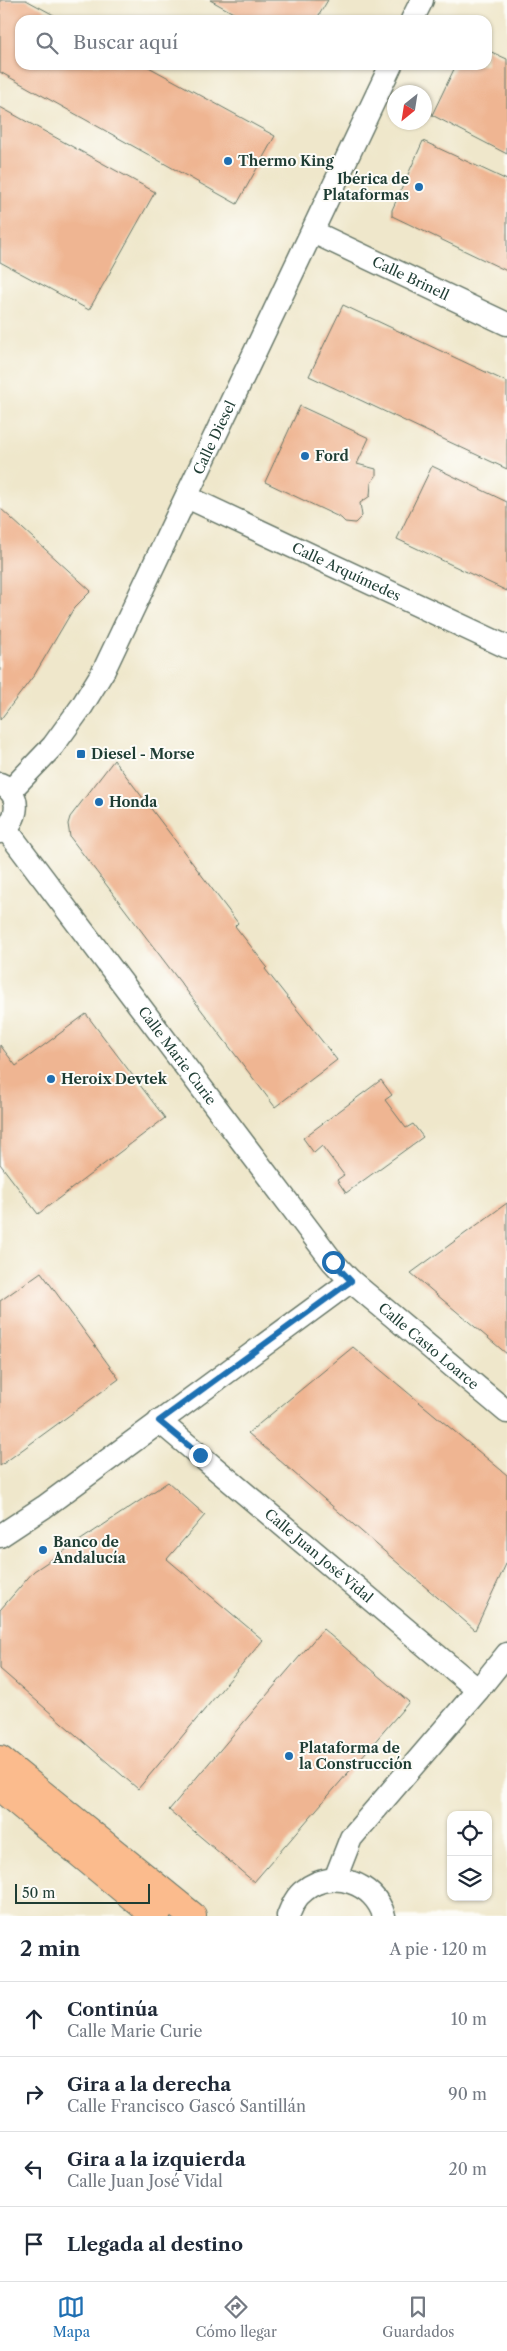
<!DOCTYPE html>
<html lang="es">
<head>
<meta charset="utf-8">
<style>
	body { margin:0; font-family:"Libre Caslon Text",serif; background:#f2f2f3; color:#1f2937 }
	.controls { position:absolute; right:15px; bottom:15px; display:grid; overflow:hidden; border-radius:10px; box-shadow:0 1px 4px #0004 }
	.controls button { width:45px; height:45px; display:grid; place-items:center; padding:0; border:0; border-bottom:1px solid #e0e1e3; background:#fff; color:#1f2937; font:25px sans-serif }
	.compass { position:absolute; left:387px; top:85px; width:45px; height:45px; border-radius:50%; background:#fff; box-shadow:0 1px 4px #0004; rotate:210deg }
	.scale { position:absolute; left:15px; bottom:12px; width:135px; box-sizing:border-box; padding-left:5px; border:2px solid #1f3d34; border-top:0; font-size:14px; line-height:18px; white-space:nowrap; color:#1f3d34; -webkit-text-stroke:4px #fdfcf7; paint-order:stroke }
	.stop { position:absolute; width:15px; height:15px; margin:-11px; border:4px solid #1f6fb2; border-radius:50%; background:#fff }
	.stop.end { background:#1f6fb2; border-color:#fff; box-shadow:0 1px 5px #0008 }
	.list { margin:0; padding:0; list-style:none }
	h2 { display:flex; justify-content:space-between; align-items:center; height:65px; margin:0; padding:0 20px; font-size:21px }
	h2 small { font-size:16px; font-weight:400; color:#747a83 }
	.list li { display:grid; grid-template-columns:32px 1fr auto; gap:15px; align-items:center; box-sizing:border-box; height:75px; padding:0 20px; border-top:1px solid #e0e1e3 }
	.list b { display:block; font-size:19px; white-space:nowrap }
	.list p { margin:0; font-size:16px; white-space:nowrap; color:#747a83 }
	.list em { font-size:16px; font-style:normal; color:#747a83 }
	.icon { flex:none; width:28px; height:28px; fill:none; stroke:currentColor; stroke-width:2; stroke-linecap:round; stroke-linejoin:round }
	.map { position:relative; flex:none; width:507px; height:1916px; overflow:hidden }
	.search { position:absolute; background:#fff; box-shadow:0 1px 4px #0004; left:15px; right:15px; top:15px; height:55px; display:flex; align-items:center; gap:12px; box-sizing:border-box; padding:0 18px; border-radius:15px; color:#747a83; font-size:19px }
	.sheet { height:365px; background:#fff }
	nav { display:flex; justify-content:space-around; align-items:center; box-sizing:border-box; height:70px; border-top:1px solid #e0e1e3; background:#fff; font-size:14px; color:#747a83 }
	nav a { display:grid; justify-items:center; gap:2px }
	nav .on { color:#1f6fb2 }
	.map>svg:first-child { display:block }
	.building { fill:#efb592 }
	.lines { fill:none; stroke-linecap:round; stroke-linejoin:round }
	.minor-casing { stroke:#687869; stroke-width:25 }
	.highway-casing { stroke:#687869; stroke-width:30 }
	.minor { stroke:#fff; stroke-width:22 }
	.highway { stroke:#fbbb8d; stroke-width:28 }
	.route { stroke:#1f6fb2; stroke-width:6 }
	.poi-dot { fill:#1f6fb2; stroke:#fdfcf7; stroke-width:2 }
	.labels { text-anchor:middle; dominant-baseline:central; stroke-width:4; stroke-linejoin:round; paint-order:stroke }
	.poi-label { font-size:14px; font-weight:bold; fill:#1f3d34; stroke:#fdfcf7; text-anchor:start }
	.street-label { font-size:14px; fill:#1f3d34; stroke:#fdfcf7 }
</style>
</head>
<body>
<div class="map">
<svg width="507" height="1916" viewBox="0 0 507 1916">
	<rect width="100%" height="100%" fill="#fdfcf7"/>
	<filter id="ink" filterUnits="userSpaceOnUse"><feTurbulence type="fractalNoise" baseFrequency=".02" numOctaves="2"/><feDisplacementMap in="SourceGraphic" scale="10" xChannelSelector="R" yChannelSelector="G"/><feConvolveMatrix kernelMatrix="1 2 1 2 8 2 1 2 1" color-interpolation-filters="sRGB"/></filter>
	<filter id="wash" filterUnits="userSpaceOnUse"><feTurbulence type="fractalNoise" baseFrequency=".0096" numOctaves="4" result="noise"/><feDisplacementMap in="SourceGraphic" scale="20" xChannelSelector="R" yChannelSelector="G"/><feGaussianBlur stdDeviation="1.12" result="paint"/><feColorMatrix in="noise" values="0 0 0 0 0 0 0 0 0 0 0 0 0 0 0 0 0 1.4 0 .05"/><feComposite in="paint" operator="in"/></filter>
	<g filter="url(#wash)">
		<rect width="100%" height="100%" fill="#efe7cb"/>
		<g id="blocks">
			<path class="building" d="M0 0H26L63 20H20V65H145L275 136 237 204 0 72Z
				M210 0H328L316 20H246Z
				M487 50 507 59V154L432 115 456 65H487Z
				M0 107 155 192 89 310 0 262Z
				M423 141 507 180V271L392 216V210Z
				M343 305 507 382V469L309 376Z
				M300 406 369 438 357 464 376 469V476L371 483 370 496 360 503 362 516 355 523 345 522 341 518 265 482Z
				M432 466 507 502V591L397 539Z
				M0 508 91 591 74 608 35 674 0 720Z
				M114 760 238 923 235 926 267 967 265 969 337 1060 275 1107 70 837 68 824 70 817Z
				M86 1014 165 1118 38 1214 0 1164V1045L16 1066Z
				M381 1080 392 1095 385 1100 406 1128 413 1124 423 1137 346 1193 337 1180 344 1175 322 1146 314 1153 303 1138Z
				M507 1203V1354L411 1273Z
				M41 1272 119 1379 0 1466V1301Z
				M353 1347 507 1475V1562L475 1630 248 1433Z
				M168 1482 205 1515 167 1559 263 1640 138 1789 0 1669V1610L34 1571Z
				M323 1629 409 1702 254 1882 169 1810Z"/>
		</g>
	</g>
	<g filter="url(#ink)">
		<use href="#blocks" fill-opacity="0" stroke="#687869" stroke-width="1"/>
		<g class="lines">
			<g class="minor-casing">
				<g id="minor">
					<path d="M412 20 422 0"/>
					<path id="s1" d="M313 232 507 324"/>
					<path id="s2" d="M187 497 507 647"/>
					<path d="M0 784C23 793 19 822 0 832"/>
					<path id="s3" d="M10 791 53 746 82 706 104 670 391 65"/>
					<path id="s4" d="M6 829 333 1262 351 1281 507 1412"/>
					<path id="s5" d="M159 1421 478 1690"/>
					<path d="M0 1536 44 1507 351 1281"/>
					<path d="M335 1879 351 1838 478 1690 507 1654"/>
					<path d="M288 1916C292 1906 296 1896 305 1890 332 1868 375 1883 384 1916"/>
				</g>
			</g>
			<g class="highway-casing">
				<path id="highway" d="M0 1760 192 1916
					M0 1787 156 1916"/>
			</g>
			<use href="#minor" class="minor"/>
			<use href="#highway" class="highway"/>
		</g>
	</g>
	<g class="lines" filter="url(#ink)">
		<path class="route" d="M200 1455 159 1421 351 1281 333 1262"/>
	</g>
	<g class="poi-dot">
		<circle cx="228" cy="161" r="5"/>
		<circle cx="419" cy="187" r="5"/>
		<circle cx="305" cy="456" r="5"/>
		<rect x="76" y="749" width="10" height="10" rx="2.5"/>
		<circle cx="99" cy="802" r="5"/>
		<circle cx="51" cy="1079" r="5"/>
		<circle cx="43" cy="1550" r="5"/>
		<circle cx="289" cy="1756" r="5"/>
	</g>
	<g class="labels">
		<g class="poi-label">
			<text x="238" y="161">Thermo King</text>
			<text x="409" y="179" text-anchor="end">Ibérica de<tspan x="409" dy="16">Plataformas</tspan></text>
			<text x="315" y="456">Ford</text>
			<text x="91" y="754">Diesel - Morse</text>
			<text x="109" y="802">Honda</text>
			<text x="61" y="1079">Heroix Devtek</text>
			<text x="53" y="1542">Banco de<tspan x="53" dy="16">Andalucía</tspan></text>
			<text x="299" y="1748">Plataforma de<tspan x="299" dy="16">la Construcción</tspan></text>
		</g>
		<g class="street-label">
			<text stroke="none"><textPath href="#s1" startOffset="108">Calle Brinell</textPath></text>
			<text stroke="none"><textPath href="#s3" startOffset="411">Calle Diesel</textPath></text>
			<text stroke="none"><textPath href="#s2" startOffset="176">Calle Arquímedes</textPath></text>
			<text stroke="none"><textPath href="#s4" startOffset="284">Calle Marie Curie</textPath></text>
			<text stroke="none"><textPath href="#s4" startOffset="670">Calle Casto Loarce</textPath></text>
			<text stroke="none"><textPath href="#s5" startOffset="209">Calle Juan José Vidal</textPath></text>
		</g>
	</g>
</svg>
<div class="controls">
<button><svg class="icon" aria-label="locate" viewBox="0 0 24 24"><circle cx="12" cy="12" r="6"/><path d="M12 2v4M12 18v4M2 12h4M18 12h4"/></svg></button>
<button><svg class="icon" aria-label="layers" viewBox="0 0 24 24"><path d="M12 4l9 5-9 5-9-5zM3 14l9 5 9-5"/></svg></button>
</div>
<svg class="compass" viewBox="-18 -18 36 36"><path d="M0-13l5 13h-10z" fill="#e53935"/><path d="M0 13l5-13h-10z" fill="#747a83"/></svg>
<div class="scale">50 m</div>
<div class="stop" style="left:333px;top:1262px"></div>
<div class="stop end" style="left:200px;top:1455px"></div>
<div class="search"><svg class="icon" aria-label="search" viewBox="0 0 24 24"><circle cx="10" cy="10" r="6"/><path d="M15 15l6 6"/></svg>Buscar aquí</div>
</div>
<section class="sheet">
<h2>2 min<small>A pie · 120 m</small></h2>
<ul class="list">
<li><svg class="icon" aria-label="ahead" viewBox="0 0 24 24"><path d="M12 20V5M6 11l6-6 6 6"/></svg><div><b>Continúa</b><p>Calle Marie Curie</p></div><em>10 m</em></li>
<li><svg class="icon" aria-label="right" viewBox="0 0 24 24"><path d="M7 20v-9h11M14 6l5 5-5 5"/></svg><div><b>Gira a la derecha</b><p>Calle Francisco Gascó Santillán</p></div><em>90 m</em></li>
<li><svg class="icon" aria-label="left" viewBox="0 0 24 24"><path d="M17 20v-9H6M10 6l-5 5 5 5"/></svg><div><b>Gira a la izquierda</b><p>Calle Juan José Vidal</p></div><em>20 m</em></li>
<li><svg class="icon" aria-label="arrive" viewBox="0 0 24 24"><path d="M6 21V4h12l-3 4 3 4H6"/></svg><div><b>Llegada al destino</b></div></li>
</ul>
</section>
<nav>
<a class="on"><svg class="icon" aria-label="map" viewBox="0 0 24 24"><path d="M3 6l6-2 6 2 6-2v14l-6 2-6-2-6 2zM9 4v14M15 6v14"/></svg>Mapa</a>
<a><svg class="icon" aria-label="directions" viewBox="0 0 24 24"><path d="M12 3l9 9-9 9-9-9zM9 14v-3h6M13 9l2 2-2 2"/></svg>Cómo llegar</a>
<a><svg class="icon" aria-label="saved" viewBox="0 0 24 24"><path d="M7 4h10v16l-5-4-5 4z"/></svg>Guardados</a>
</nav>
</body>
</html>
